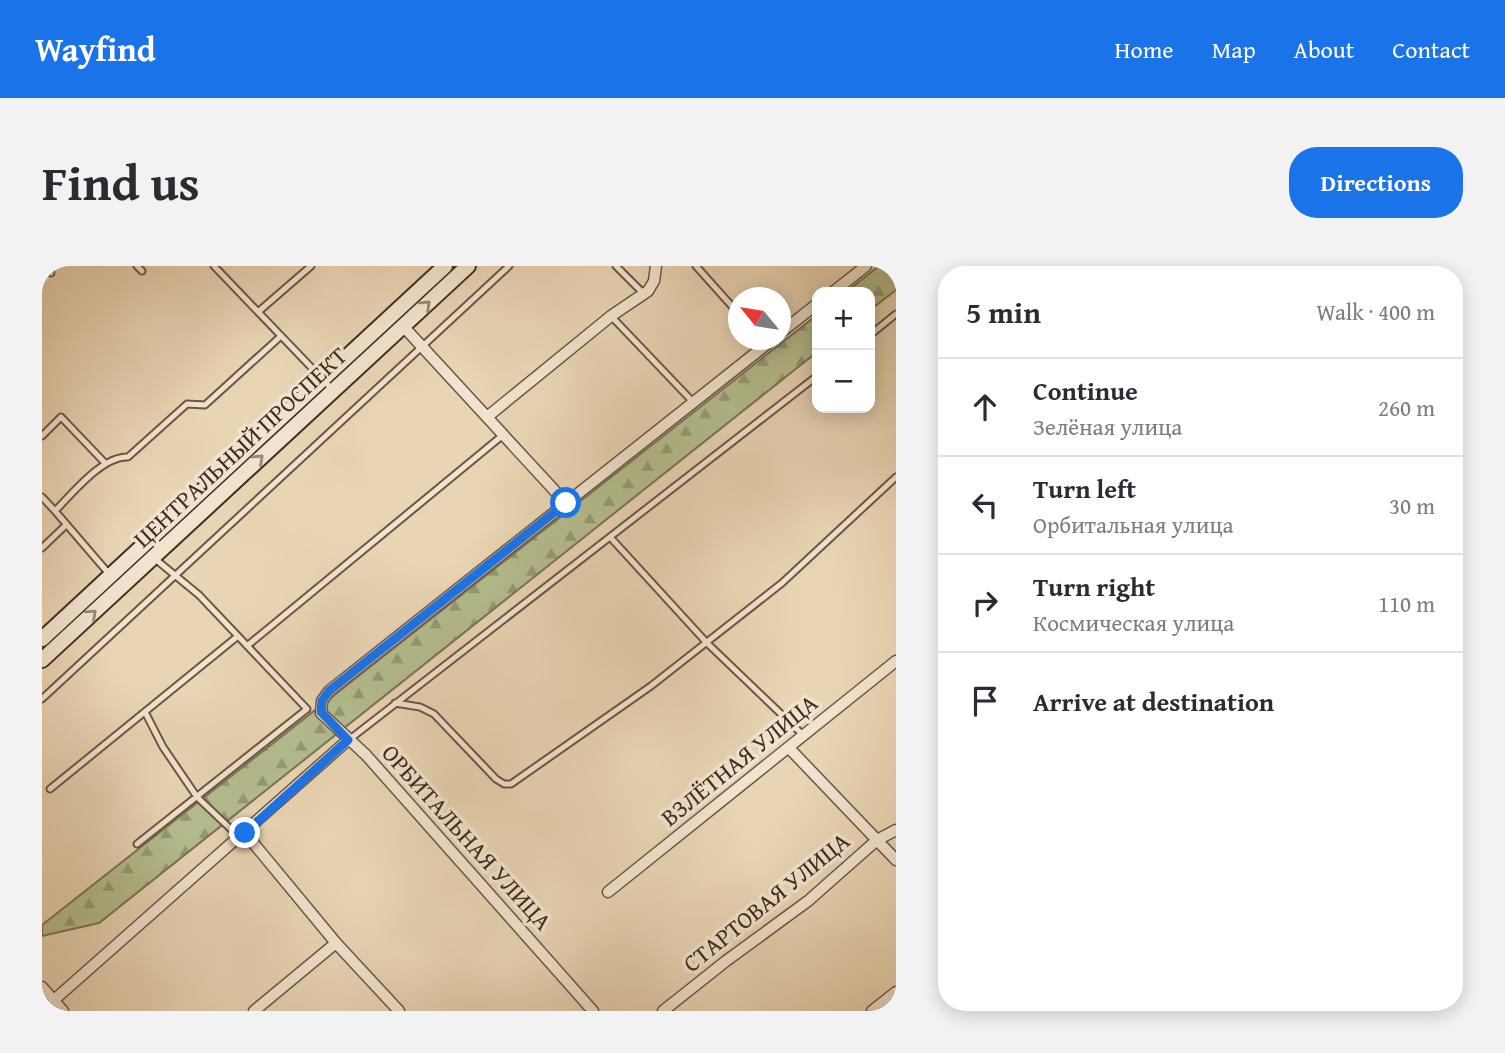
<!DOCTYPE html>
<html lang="en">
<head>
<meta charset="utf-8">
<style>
	body { margin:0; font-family:"Gentium Book Plus",serif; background:#f2f2f3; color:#2b2b33 }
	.controls { position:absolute; right:21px; top:21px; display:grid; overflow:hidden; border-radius:14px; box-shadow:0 4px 18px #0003 }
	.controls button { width:63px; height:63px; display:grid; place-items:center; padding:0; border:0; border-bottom:2px solid #e1e1e2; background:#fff; color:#2b2b33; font:35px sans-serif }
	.compass { position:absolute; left:686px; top:21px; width:63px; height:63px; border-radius:50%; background:#fff; box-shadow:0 4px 18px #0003; rotate:300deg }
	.stop { position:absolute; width:21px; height:21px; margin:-16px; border:5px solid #1a73e8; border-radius:50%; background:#fff }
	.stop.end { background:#1a73e8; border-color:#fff; box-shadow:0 2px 7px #0008 }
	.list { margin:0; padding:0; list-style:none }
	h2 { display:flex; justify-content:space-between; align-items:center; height:91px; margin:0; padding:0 28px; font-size:30px }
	h2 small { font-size:23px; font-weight:400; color:#7c7c81 }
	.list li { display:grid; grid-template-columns:46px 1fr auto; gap:21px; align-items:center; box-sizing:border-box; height:98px; padding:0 28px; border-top:2px solid #e1e1e2 }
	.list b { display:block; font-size:26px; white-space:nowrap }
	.list p { margin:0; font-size:23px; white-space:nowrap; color:#7c7c81 }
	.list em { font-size:23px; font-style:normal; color:#7c7c81 }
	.icon { flex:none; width:38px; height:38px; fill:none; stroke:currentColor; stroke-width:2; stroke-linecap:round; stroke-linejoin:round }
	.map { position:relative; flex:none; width:854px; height:745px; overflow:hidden; border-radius:28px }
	header { display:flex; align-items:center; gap:42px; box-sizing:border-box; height:98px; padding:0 35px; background:#1a73e8; color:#fff }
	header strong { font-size:33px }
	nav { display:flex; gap:38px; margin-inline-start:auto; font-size:24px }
	.intro { display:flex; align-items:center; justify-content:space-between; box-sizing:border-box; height:168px; padding:0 42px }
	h1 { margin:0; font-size:49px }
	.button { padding:18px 32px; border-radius:28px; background:#1a73e8; color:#fff; font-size:24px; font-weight:700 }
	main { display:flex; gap:42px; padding:0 42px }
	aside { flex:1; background:#fff; border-radius:28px; box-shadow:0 4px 18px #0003 }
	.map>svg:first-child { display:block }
	.forest { fill:url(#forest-firs); stroke:#7b7457; stroke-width:2 }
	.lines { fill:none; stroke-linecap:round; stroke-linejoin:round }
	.lane-casing { stroke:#6c5545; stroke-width:9 }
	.street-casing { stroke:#6c5545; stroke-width:13 }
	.secondary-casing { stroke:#422b20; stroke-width:18 }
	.lane { stroke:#f1e3ce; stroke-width:5 }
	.street { stroke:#f1e3ce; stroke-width:10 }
	.secondary { stroke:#f1e3ce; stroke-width:14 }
	.oneway { stroke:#9a8777 }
	.route { stroke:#1a73e8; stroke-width:9 }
	.labels { text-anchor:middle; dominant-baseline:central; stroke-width:7; stroke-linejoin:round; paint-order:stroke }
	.street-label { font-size:24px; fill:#422b20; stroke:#f1e3ce }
</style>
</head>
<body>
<header>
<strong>Wayfind</strong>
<nav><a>Home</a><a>Map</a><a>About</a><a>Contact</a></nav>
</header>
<div class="intro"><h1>Find us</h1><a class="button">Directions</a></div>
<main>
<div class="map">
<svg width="854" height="745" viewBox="0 0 854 745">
	<defs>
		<pattern id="forest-firs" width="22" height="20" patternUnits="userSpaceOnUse" patternTransform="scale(1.75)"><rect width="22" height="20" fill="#b4bd8e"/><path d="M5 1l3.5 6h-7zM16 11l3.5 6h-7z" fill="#949a74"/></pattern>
	</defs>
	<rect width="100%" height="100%" fill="#e9d4b3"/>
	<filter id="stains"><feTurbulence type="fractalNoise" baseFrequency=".00286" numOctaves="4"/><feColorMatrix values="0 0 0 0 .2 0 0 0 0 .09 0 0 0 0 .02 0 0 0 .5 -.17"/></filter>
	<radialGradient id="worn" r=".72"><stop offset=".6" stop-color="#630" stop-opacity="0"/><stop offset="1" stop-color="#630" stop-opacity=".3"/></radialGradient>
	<path class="forest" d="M837 0H854V24L828 44V26H804Z
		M775 49V86L57 657 0 670V659Z"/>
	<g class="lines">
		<g class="lane-casing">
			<path id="lane" d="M1 0 9 7
				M95 0 100 5
				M172 0 291 124
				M574 0 602 28
				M654 0 696 47
				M216 46 269 0
				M569 50 651 136
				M828 69 854 48
				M0 170 19 151 63 197
				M0 231 13 245
				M568 271 665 377 761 469
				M0 282 24 259
				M68 309 13 245C31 227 60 190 86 191L145 138 163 139 239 70
				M205 380 461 169
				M0 433 467 0
				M353 437 378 441 392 448 454 513 462 518H469L609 420 740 317 854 211
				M103 446 121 481 155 531 193 567H199
				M308 473 775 110
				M8 523 196 370
				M95 578 265 443 157 329 112 292"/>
		</g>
		<g class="street-casing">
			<path id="street" d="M791 26 824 0
				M361 60 524 237
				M738 67 775 38
				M445 151 569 50 606 25 612 15 614 0
				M747 482 854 594
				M203 567 294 677 357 745
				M566 626 854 395
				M0 721 21 745
				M12 734 306 474
				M212 745 294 677
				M551 745 324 489 279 447 280 435 287 425 730 74
				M621 745 684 695 766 635 835 574 854 564
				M830 745 854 726"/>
		</g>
		<g class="secondary-casing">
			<path id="secondary" d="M0 373 403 0
				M0 394 426 0"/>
		</g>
		<use href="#lane" class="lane"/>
		<use href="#street" class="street"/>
		<use href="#secondary" class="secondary"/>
	</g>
	<defs><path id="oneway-chevron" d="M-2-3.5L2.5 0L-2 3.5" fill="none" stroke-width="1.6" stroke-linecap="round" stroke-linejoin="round" transform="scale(1.75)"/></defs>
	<g class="oneway">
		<use href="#oneway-chevron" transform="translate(384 39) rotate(-43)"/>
		<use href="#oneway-chevron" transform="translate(217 193) rotate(-43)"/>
		<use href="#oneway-chevron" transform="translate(50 348) rotate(-42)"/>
	</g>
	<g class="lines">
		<path class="route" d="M203 567 306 474 279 446 280 435 287 425 524 237"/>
	</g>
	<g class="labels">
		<g class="street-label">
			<text transform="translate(198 181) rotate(-43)">ЦЕНТРАЛЬНЫЙ ПРОСПЕКТ</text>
			<text transform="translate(697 494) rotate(-39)">ВЗЛЁТНАЯ УЛИЦА</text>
			<text transform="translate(425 571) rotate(48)">ОРБИТАЛЬНАЯ УЛИЦА</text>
			<text transform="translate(724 636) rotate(-39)">СТАРТОВАЯ УЛИЦА</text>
		</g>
	</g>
	<rect width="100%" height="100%" filter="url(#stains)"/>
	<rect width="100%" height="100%" fill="url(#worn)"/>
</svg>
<div class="controls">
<button>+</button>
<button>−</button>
</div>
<svg class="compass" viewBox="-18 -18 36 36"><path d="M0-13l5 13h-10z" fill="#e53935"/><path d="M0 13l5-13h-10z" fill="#7c7c81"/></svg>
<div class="stop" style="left:524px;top:237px"></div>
<div class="stop end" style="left:203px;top:567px"></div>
</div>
<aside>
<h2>5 min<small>Walk · 400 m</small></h2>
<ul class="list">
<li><svg class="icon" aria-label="ahead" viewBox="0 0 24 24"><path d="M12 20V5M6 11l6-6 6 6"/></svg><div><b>Continue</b><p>Зелёная улица</p></div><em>260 m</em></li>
<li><svg class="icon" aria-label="left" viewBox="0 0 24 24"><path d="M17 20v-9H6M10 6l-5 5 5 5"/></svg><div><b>Turn left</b><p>Орбитальная улица</p></div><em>30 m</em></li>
<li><svg class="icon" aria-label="right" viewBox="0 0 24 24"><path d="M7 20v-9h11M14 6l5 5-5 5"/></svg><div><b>Turn right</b><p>Космическая улица</p></div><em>110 m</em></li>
<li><svg class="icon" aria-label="arrive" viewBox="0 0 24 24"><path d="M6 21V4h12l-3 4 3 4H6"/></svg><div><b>Arrive at destination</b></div></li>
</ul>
</aside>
</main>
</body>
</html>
